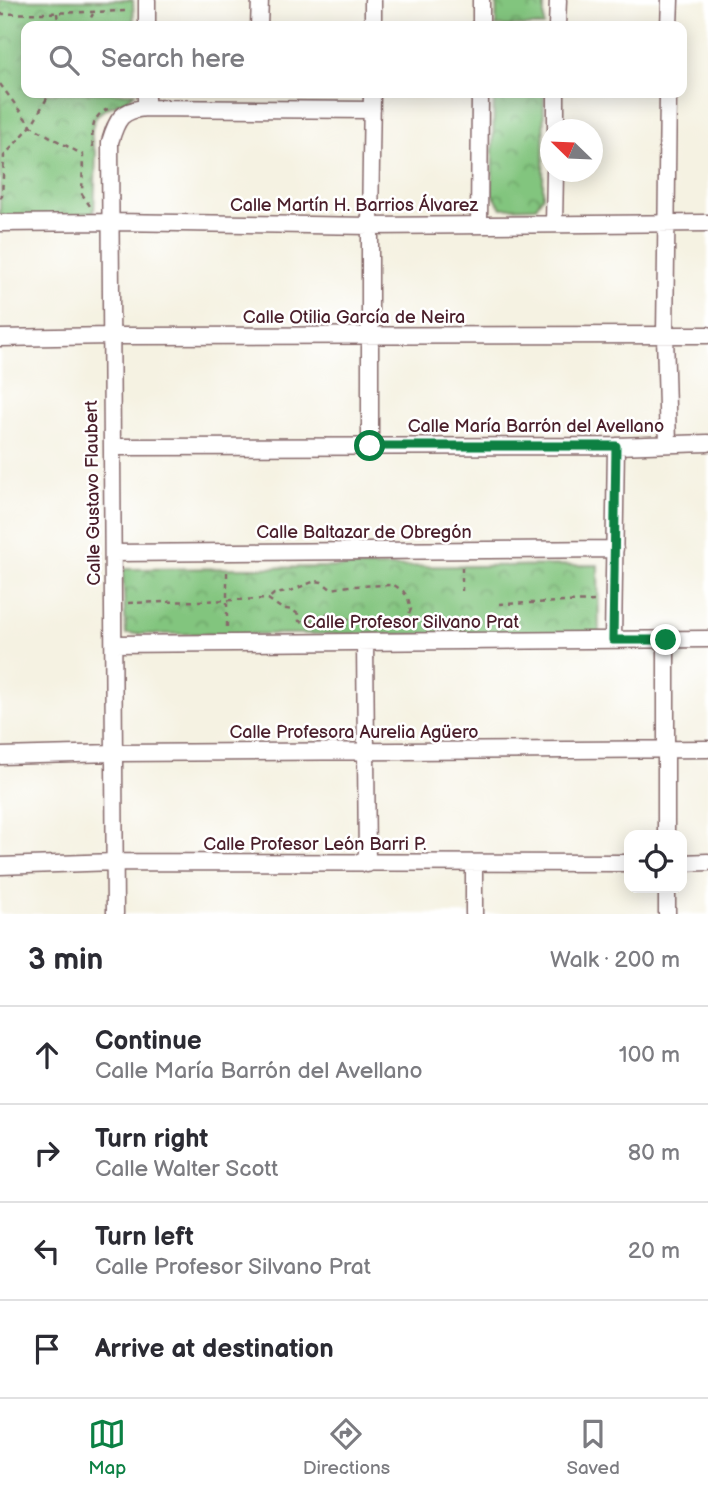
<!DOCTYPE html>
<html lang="en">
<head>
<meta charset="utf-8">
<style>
	body { margin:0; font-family:"Balsamiq Sans",sans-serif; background:#f7f7f7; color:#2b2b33 }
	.controls { position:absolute; right:21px; bottom:21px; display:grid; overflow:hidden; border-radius:14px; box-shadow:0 4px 18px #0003 }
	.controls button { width:63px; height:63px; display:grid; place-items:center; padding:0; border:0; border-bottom:2px solid #e1e1e2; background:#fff; color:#2b2b33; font:35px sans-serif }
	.compass { position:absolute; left:540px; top:119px; width:63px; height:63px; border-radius:50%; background:#fff; box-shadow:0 4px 18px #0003; rotate:293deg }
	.stop { position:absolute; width:21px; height:21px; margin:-16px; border:5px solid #0b8043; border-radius:50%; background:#fff }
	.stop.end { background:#0b8043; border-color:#fff; box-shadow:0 2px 7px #0008 }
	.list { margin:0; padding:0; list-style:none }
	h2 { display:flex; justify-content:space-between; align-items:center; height:91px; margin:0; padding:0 28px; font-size:30px }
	h2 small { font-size:23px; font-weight:400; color:#7c7c81 }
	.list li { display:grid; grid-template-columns:46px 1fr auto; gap:21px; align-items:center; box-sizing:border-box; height:98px; padding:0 28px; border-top:2px solid #e1e1e2 }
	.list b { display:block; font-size:26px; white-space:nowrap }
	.list p { margin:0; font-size:23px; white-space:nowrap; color:#7c7c81 }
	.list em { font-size:23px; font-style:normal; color:#7c7c81 }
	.icon { flex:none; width:38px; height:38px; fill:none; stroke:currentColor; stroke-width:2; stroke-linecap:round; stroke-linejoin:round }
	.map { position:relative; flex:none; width:708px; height:914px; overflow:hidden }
	.search { position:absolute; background:#fff; box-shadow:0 4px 18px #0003; left:21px; right:21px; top:21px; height:77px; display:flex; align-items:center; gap:18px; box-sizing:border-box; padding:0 24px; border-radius:14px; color:#7c7c81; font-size:26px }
	.sheet { height:483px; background:#fff }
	nav { display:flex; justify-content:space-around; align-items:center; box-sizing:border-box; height:98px; border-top:2px solid #e1e1e2; background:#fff; font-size:19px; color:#7c7c81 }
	nav a { display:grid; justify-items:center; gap:4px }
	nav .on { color:#0b8043 }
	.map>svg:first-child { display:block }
	.park { fill:url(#park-crowns); stroke:#667254; stroke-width:2 }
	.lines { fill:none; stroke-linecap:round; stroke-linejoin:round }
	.minor-casing { stroke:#86696b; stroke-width:19 }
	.path { stroke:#86696b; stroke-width:2.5; stroke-dasharray:5 5; stroke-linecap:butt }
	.minor { stroke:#fff; stroke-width:16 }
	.route { stroke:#0b8043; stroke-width:9 }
	.labels { text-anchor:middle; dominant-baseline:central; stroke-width:5; stroke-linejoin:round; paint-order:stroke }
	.street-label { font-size:18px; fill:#4a1f2b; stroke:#fff }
</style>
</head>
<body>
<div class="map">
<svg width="708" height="914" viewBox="0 0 708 914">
	<defs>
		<pattern id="park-crowns" width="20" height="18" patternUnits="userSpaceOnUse" patternTransform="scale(1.75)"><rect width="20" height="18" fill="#82c57e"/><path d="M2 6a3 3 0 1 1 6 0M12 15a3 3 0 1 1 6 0" fill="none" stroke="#6c9f67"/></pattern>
	</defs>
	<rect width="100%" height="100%" fill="#fff"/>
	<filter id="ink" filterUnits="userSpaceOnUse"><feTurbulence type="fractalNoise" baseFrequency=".0143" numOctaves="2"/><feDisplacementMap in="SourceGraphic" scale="14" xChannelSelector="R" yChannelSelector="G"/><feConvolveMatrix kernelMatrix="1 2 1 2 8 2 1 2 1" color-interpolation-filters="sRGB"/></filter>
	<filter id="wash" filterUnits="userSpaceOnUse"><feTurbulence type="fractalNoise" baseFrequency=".00686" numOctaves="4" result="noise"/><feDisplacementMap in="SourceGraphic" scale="28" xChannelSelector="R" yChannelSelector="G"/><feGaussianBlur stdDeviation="1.57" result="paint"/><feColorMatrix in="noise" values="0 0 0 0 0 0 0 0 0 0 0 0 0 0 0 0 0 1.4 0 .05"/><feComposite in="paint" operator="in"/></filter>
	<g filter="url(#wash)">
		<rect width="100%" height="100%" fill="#f5f2e2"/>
		<path class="park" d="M0 0H133L134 26H26V93H135C123 106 111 103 101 112 89 122 90 141 96 153L94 217 0 216Z
			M497 0H544V26H496Z
			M494 93H544L543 196 536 207 502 208 492 194Z
			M598 565 599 634H126L123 578 124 569Z"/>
	</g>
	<g filter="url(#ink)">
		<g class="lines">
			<g class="minor-casing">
				<path id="minor" d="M147 26V0
					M259 26 260 0
					M373 26V0
					M481 26V0
					M557 26 558 0
					M669 26 670 0
					M146 108 372 110
					M556 130V93
					M0 223 112 222 370 226 708 223
					M554 224 555 172
					M479 225 480 93
					M0 338 111 336 708 335
					M668 444 665 335 668 93
					M370 445V226L372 93
					M112 447 616 446 708 443
					M113 553 615 549
					M613 640 616 446
					M666 640V835
					M365 642 367 864
					M114 644 708 639
					M0 756 115 753 708 749
					M682 863 708 862
					M0 866 114 862 629 863
					M667 888V914
					M115 914 110 142C117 119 121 110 146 108V93
					M474 914V864"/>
			</g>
			<path class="path" d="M57 13 58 23 61 26
				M0 14 130 11
				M86 26 93 14
				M0 84 31 126 83 155 82 194 90 206
				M93 147C91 132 92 115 108 109
				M0 198 2 196 4 156 31 126 50 93
				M462 567V591
				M128 603 268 599 281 608 292 610 298 614 299 621C310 623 318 620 328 613 339 616 350 620 361 622 375 625 393 624 407 620L411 609 408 598 403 591 394 585 350 586 331 589 322 582 315 581 288 592 274 594 268 599
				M499 604 597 601
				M463 617V627
				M227 627V567"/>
			<use href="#minor" class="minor"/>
		</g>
	</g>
	<g class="lines" filter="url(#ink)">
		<path class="route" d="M370 446H616L613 640H666"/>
	</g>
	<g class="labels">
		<g class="street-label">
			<text x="354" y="205">Calle Martín H. Barrios Álvarez</text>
			<text x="354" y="317">Calle Otilia García de Neira</text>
			<text x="536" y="426">Calle María Barrón del Avellano</text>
			<text transform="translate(93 493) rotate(-91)">Calle Gustavo Flaubert</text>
			<text x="364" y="532">Calle Baltazar de Obregón</text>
			<text x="411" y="622">Calle Profesor Silvano Prat</text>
			<text x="354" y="732">Calle Profesora Aurelia Agüero</text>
			<text x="315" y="844">Calle Profesor León Barri P.</text>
		</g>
	</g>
</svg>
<div class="controls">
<button><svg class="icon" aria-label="locate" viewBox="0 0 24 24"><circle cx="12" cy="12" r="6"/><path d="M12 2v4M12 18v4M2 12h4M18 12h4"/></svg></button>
</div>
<svg class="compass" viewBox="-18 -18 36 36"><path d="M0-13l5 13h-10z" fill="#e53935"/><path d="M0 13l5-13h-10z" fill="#7c7c81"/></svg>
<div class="stop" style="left:370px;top:446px"></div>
<div class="stop end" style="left:666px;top:640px"></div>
<div class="search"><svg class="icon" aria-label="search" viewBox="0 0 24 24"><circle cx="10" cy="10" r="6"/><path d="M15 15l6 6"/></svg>Search here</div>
</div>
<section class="sheet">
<h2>3 min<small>Walk · 200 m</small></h2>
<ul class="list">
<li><svg class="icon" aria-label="ahead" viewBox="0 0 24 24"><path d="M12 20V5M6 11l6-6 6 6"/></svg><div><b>Continue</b><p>Calle María Barrón del Avellano</p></div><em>100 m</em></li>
<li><svg class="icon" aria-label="right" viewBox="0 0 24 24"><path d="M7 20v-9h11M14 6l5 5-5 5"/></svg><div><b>Turn right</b><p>Calle Walter Scott</p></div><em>80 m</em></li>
<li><svg class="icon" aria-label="left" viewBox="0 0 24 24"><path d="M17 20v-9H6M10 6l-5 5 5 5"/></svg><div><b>Turn left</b><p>Calle Profesor Silvano Prat</p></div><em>20 m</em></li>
<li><svg class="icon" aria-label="arrive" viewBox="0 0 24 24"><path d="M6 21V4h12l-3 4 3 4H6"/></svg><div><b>Arrive at destination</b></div></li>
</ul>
</section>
<nav>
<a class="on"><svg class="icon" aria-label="map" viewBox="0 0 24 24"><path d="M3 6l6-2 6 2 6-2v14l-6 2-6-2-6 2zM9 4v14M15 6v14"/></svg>Map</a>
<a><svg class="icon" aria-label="directions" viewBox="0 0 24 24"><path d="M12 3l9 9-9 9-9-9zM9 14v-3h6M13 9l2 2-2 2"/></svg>Directions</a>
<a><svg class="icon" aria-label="saved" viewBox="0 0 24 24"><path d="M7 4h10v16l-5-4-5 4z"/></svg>Saved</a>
</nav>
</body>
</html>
